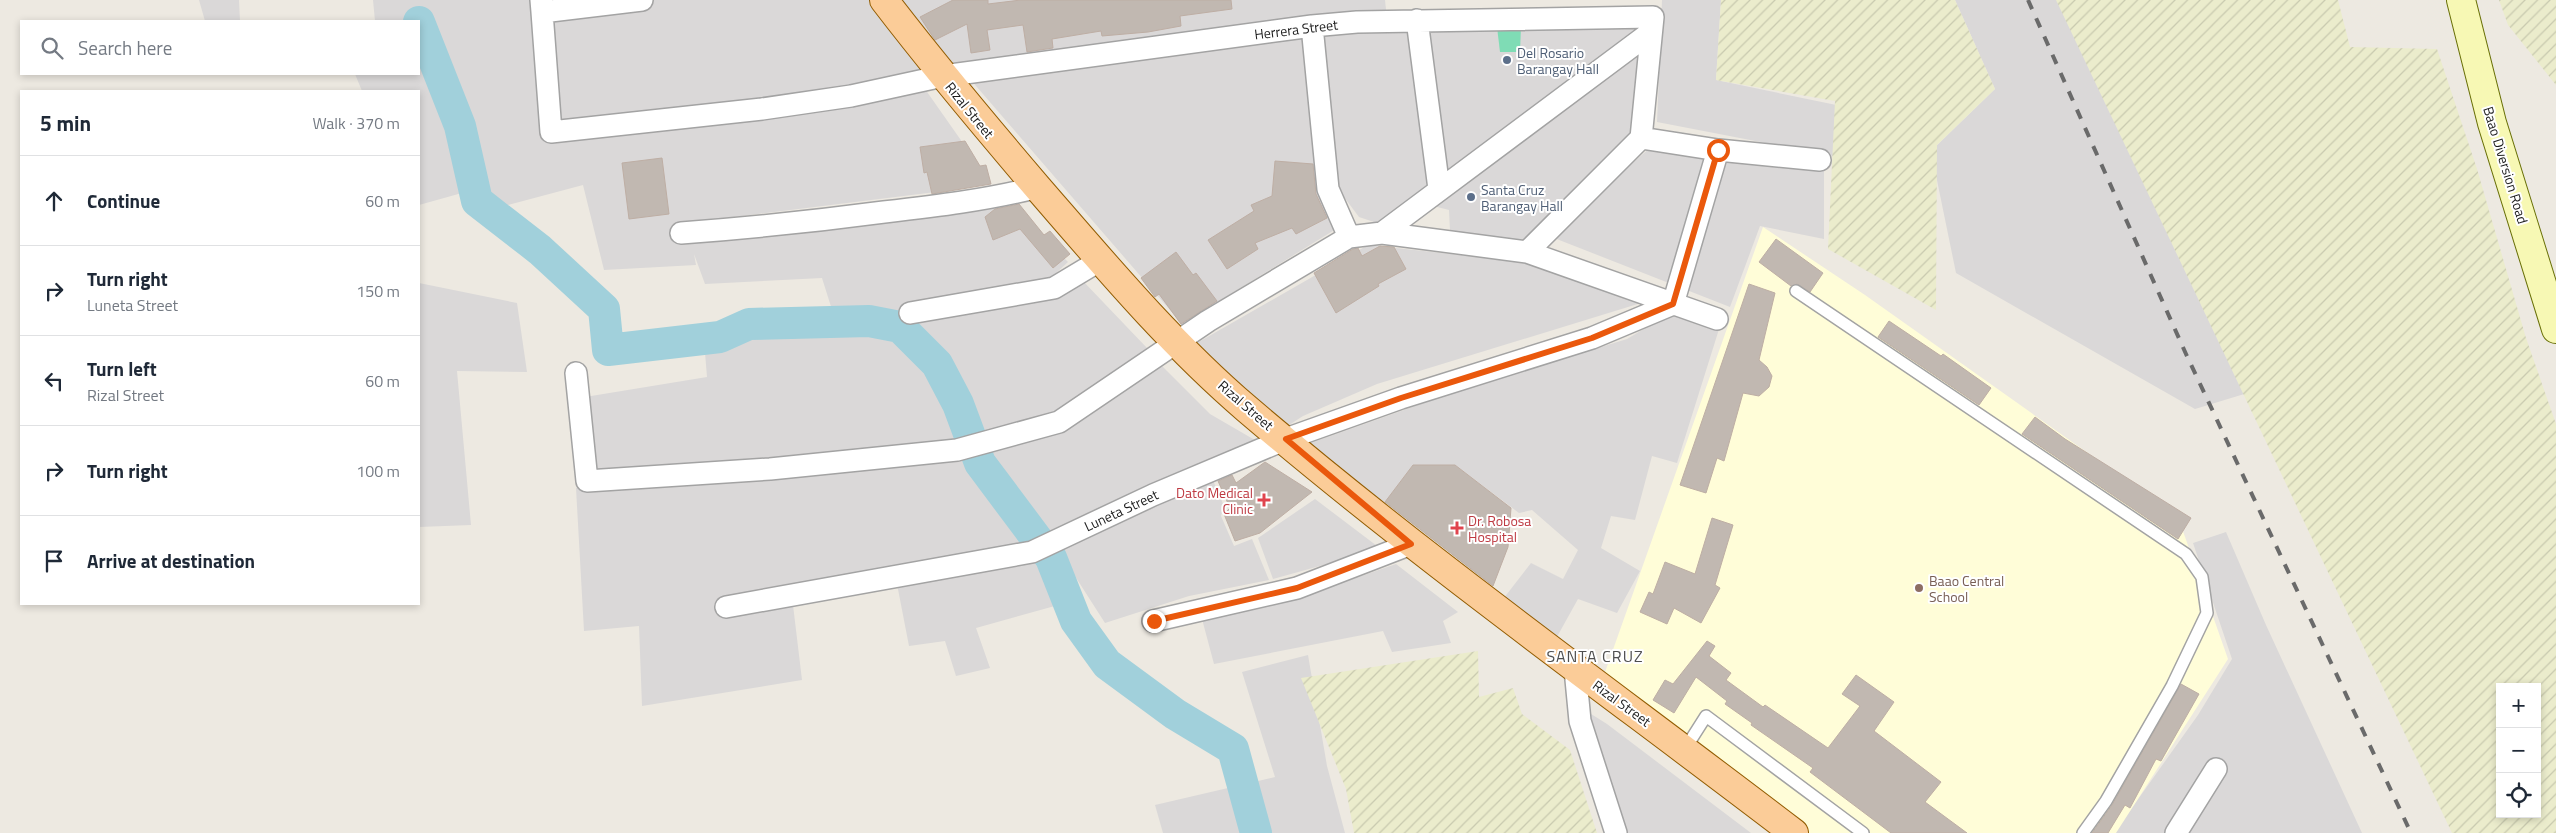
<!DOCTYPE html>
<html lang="en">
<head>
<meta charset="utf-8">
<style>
	body { margin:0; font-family:"Titillium Web",sans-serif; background:#f6f6f7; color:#1f2937 }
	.controls { position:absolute; right:15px; bottom:15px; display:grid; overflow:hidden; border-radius:0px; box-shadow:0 2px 8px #0003 }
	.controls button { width:45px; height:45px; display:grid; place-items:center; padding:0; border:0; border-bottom:1px solid #e0e1e3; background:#fff; color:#1f2937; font:25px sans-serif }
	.stop { position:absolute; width:15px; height:15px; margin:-11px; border:4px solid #ea580c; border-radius:50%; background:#fff }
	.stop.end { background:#ea580c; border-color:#fff; box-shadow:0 1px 5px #0008 }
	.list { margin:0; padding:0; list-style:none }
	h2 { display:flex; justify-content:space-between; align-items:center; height:65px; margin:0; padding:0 20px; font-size:21px }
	h2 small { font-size:16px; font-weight:400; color:#747a83 }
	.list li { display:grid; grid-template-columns:32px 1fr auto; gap:15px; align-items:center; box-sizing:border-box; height:90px; padding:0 20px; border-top:1px solid #e0e1e3 }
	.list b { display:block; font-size:19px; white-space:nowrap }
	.list p { margin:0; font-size:16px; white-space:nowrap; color:#747a83 }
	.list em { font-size:16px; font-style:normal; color:#747a83 }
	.icon { flex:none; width:28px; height:28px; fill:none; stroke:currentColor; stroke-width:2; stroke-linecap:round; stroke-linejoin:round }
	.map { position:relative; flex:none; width:2556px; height:833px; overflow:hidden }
	.search { position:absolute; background:#fff; box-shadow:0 2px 8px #0003; left:20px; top:20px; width:400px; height:55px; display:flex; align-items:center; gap:12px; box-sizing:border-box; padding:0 18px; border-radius:0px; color:#747a83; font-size:19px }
	.panel { position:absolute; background:#fff; box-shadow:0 2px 8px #0003; left:20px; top:90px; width:400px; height:515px; border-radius:0px }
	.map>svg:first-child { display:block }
	.residential { fill:#dad8d8 }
	.education { fill:#fffdd8 }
	.farmland { fill:url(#farmland-furrows); fill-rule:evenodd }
	.pitch { fill:#7fdcb5 }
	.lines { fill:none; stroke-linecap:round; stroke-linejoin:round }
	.river { stroke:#a1d0db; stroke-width:32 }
	.building { fill:#c1b8b1; stroke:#beaea4 }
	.service-casing { stroke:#a3a3a3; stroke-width:14 }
	.minor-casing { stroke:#a3a3a3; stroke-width:24 }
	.secondary-casing { stroke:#686f06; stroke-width:30 }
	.primary-casing { stroke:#925c01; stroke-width:30 }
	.service { stroke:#fff; stroke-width:11 }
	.minor { stroke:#fff; stroke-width:21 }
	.secondary { stroke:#f7f8b4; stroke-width:28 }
	.primary { stroke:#fbcc98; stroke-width:28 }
	.rail { stroke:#6a6a6a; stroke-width:4; stroke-dasharray:10 10; stroke-linecap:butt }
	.route { stroke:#ea580c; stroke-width:6 }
	.service-dot { fill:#5c6f8a; stroke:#fff; stroke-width:2 }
	.health-dot { fill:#e0444e; stroke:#fff; stroke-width:2 }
	.education-dot { fill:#8d6e63; stroke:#fff; stroke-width:2 }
	.labels { text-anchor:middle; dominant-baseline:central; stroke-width:4; stroke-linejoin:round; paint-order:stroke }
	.street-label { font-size:14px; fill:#1c1c1c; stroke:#fff }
	.service-label { font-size:14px; fill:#4e5e75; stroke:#fff; text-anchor:start }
	.health-label { font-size:14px; fill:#be3a42; stroke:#fff; text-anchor:end }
	.education-label { font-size:14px; fill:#785e54; stroke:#fff; text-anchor:start }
	.quarter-label { font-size:16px; letter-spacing:1px; fill:#4f4f4f; stroke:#fff }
</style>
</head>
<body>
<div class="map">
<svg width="2556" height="833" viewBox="0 0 2556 833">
	<defs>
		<pattern id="farmland-furrows" width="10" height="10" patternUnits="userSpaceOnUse" patternTransform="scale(1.25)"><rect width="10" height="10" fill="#ebeccc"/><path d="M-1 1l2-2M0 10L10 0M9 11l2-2" fill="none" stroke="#c9caaf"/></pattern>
	</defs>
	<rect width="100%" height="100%" fill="#ede9e1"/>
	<path class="residential" d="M199 0H239L240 21H205Z
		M373 0H1396H1385L1388 29H1406L1432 182 1426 187 1642 44 1637 134 1524 246 1450 231 1449 210 1410 200 1380 224 1359 217 1335 185 1336 229 1182 324 970 79 1051 73 1045 52 925 89 991 183 944 191 692 222 689 240 1012 206 1068 262 1055 274 1065 287 1082 280 1147 348 1118 371 1158 362 1210 414 1260 443 1212 478 1224 506 1221 516 1234 546 1252 539 1269 580 1189 596 1105 623 1073 573 1050 576 1062 604 976 628 990 668 956 676 945 641 909 646 897 584 793 605 802 680 642 706 639 626 584 631 576 488 614 486 589 472 585 397 707 377 703 328 837 321 841 315 834 316 822 278 705 284 694 254 696 265 604 270 583 185 478 213 469 191 419 205V91H362L355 74H419V21H375Z
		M1662 0H1721L1716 80 1846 107 1854 160 1657 122Z
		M1955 0H2073L2264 388 2195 409 1956 273 1931 151 1995 89Z
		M1639 25V35L1441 181 1421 31Z
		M1651 147 1779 167 1824 163V239L1760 226 1730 307 1549 236Z
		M1368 245 1535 263 1641 303 1377 384 1303 416 1286 427 1197 343Z
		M419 283 517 303 527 372 457 371 471 525 419 527Z
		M1678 314 1720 326 1677 463 1652 456 1635 520 1611 516 1601 548 1640 571 1617 613 1578 599 1553 644 1500 603 1531 563 1563 579 1578 550 1532 510 1519 513 1455 465H1413L1380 509 1305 445 1452 393 1627 339 1662 318Z
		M1315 499 1381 549 1273 579 1258 538Z
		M2226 532 2266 625 2362 833H2114L2198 715 2232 659 2193 543Z
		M1396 564 1458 612 1443 621 1451 643 1392 652 1383 631 1214 664 1202 619 1318 591Z
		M1308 655 1327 766 1345 833H1163L1155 805 1275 777 1242 672Z
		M1572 702 1607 724 1751 833H1615Z"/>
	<path class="education" d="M1763 227 1865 295 2178 517 2228 659 2116 833H1809L1604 675Z"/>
	<path class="farmland" d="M1721 0H1955L1995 89 1937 145 1936 310 1828 249 1835 101 1716 80Z
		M2056 0H2338L2350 47 2437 49 2477 169 2526 338 2556 424V833H2452ZM2500 687H2537V814H2500Z
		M2499 0H2556V85L2508 25Z
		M1478 651 1479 697 1513 688 1522 714 1570 750 1597 833H1354L1346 789 1301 678Z"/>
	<path class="pitch" d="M1521 26 1520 52H1500L1497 27Z"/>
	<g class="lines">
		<path class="river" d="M419 22 460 126 477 201 540 250 604 309 608 350 720 337 749 324 869 321 900 327 937 364 958 404 980 463 1051 558 1076 621 1107 664 1175 714 1233 749 1256 833"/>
	</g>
	<path class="building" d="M953 0H988V4L1021 0H1231L1232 9 1180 16 1181 26 1148 32 1102 36 1101 31 1052 39 1053 48 1027 52 1023 25 987 30 990 50 971 53 967 24 935 40 920 17Z
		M965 141 980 166 986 165 991 184 932 194 927 172 924 173 920 147Z
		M662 158 669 214 629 219 622 163Z
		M1275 161 1313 164 1316 194 1327 218 1296 234 1292 228 1255 243 1258 249 1227 269 1208 240 1254 211 1251 205 1272 196Z
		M1019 204 1044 235 1050 231 1070 254 1053 268 1020 229 993 240 985 217 995 209Z
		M1776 239 1823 273 1810 292 1797 284 1791 286 1759 262Z
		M1380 246 1394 247 1406 269 1378 284 1379 286 1336 313 1314 273 1353 249 1358 248 1362 256Z
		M1176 252 1193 275 1196 273 1217 301 1181 324 1159 294 1155 297 1141 278Z
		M1749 284 1775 293 1759 360 1767 367 1772 376 1769 387 1759 396 1743 393 1724 461 1717 458 1706 493 1680 485Z
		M1889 321 1941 356 1943 354 1991 388 1979 405 1878 337Z
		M2035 417 2065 439 2191 518 2178 539 2022 434Z
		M1265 462 1312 492 1260 533 1235 541 1224 514 1230 508 1218 481 1232 475 1236 483Z
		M1413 465H1455L1511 508 1508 547 1493 586 1385 502Z
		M1712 518 1733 525 1715 585 1720 588 1701 623 1674 608 1667 624 1640 612 1649 592 1653 594 1665 562 1695 574Z
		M1707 641 1715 646 1709 656 1731 673 1726 680 1763 707 1765 705 1828 748 1860 706 1842 694 1856 675 1894 702 1874 731 1941 782 1925 802 1967 833H1891L1810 772 1813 768 1751 725 1752 723 1725 704 1727 701 1696 677 1674 713 1653 700 1665 680 1673 684Z
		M2181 684 2199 694 2161 761 2156 759 2130 808 2125 805 2108 833H2092L2112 805Z"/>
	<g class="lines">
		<g class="service-casing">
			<path id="service" d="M1796 291 2186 554 2202 577 2207 613 2172 686 2106 801 2083 833
				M1685 749 1706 716 1863 833"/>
		</g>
		<g class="minor-casing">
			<path id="minor" d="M541 0 542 12 642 0
				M542 12 551 132 762 109 851 96 943 76 1312 26 1357 22 1653 17 1641 138 1527 252
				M1417 20 1439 189
				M1312 26 1328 189 1349 237
				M1641 138 1718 150 1820 160
				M681 233C749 228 816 221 884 212 936 206 987 200 1038 187
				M1382 233 1651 32
				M910 313 1054 288 1099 261
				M576 373 587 481 770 469 957 450 1059 422 1208 321 1349 237 1382 233 1527 252 1717 319
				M726 607 1032 552 1153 495 1286 439 1401 398 1592 338 1673 304 1718 150
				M1153 621 1297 588 1411 544
				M1575 669 1580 721 1616 833
				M2176 833 2216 769"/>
		</g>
		<g class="secondary-casing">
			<path id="secondary" d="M2461 0 2492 123 2556 329"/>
		</g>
		<g class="primary-casing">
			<path id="primary" d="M884 0C933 64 985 126 1038 188 1104 264 1170 343 1247 409 1423 559 1611 693 1794 833"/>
		</g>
		<use href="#service" class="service"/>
		<use href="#minor" class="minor"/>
		<use href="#secondary" class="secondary"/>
		<use href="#primary" class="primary"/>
		<path class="rail" d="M2028 0 2186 354 2411 833"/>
	</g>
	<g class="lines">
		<path class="route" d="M1154 621 1297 588 1411 544 1286 439 1401 398 1592 338 1673 304 1718 150"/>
	</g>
	<g class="service-dot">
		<circle cx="1507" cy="60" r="5"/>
		<circle cx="1471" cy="197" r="5"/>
	</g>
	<g class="health-dot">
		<path d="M1261.5 492.5h5v5h5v5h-5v5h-5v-5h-5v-5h5z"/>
		<path d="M1454.5 520.5h5v5h5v5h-5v5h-5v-5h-5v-5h5z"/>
	</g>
	<circle class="education-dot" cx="1919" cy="588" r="5"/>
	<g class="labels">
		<g class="street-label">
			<text transform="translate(1296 29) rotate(-7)">Herrera Street</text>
			<text transform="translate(970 110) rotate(51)">Rizal Street</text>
			<text transform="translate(2506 165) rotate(73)">Baao Diversion Road</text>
			<text transform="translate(1246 405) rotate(41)">Rizal Street</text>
			<text transform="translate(1121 510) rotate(-25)">Luneta Street</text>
			<text transform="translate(1622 703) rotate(36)">Rizal Street</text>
		</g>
		<g class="service-label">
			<text x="1517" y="52">Del Rosario<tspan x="1517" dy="16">Barangay Hall</tspan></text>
			<text x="1481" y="189">Santa Cruz<tspan x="1481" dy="16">Barangay Hall</tspan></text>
		</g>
		<g class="health-label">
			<text x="1253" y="492">Dato Medical<tspan x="1253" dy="16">Clinic</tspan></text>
			<text x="1468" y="520" text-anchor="start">Dr. Robosa<tspan x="1468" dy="16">Hospital</tspan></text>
		</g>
		<g class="education-label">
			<text x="1929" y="580">Baao Central<tspan x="1929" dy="16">School</tspan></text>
		</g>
		<g class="quarter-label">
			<text x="1595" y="656">SANTA CRUZ</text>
		</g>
	</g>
</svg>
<div class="controls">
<button>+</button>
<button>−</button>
<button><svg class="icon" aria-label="locate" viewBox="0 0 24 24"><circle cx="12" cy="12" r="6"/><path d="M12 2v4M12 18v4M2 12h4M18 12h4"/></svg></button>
</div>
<div class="stop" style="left:1718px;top:150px"></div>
<div class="stop end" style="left:1154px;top:621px"></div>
<div class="search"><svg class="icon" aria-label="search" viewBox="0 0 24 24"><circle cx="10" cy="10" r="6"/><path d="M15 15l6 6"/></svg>Search here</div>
<section class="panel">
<h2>5 min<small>Walk · 370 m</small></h2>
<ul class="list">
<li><svg class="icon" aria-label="ahead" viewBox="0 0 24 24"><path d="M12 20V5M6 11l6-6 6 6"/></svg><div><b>Continue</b></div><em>60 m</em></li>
<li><svg class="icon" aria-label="right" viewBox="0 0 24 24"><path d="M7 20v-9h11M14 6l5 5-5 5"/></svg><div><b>Turn right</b><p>Luneta Street</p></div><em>150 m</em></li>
<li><svg class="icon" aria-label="left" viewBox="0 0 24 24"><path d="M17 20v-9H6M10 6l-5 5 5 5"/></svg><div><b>Turn left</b><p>Rizal Street</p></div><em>60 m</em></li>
<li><svg class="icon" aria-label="right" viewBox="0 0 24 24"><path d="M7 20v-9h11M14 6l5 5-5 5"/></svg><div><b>Turn right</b></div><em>100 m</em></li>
<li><svg class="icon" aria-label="arrive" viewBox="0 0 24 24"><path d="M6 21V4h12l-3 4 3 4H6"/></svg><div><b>Arrive at destination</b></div></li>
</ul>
</section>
</div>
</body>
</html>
